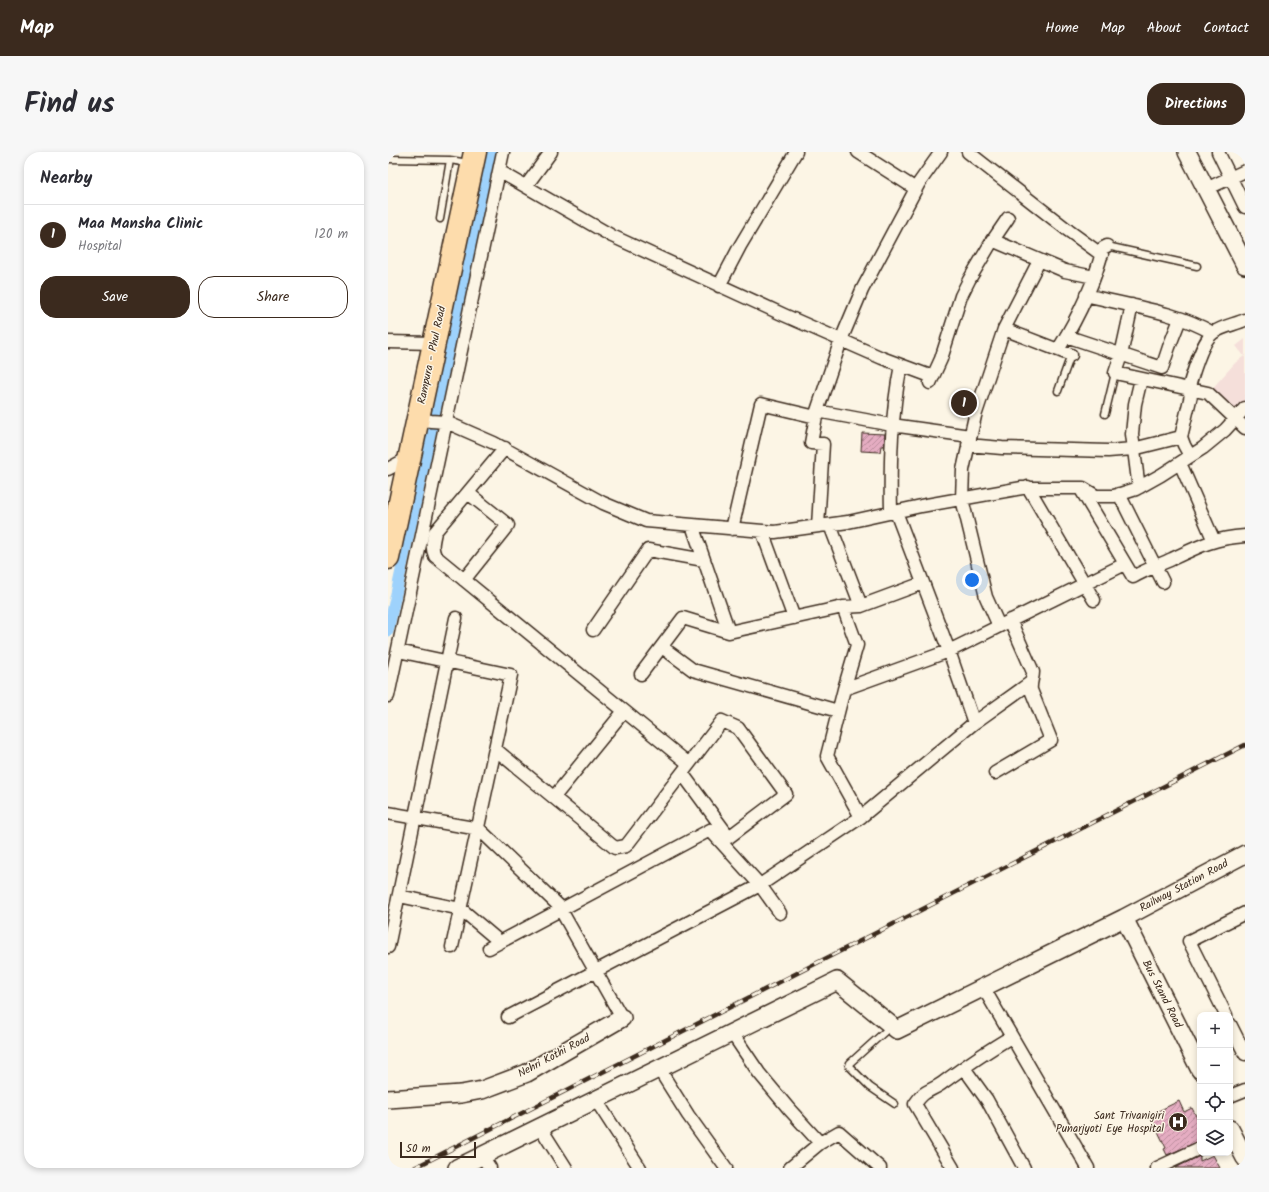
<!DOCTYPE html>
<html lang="en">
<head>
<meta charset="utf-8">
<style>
	body { margin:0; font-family:Kalam,sans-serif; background:#f7f7f7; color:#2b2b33 }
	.controls { position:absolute; right:12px; bottom:12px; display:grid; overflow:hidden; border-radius:8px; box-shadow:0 2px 6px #0003 }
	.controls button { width:36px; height:36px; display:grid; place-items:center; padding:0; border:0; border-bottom:1px solid #e1e1e2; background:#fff; color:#2b2b33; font:20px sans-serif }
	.scale { position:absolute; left:12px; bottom:10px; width:76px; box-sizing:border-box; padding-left:4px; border:2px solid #3b2a1e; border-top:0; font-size:11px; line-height:14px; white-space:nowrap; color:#3b2a1e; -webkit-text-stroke:3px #fcf5e5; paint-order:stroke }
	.you { position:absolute; left:584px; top:428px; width:14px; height:14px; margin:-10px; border:3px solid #fff; border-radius:50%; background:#1a73e8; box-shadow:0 0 0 6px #1a73e833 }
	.badge { display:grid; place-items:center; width:26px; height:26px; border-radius:50%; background:#3b2a1e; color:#fff; font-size:13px; font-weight:700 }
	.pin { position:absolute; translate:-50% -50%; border:2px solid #fff; box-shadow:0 1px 4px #0006 }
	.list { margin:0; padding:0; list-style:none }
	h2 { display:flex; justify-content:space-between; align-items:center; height:52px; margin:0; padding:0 16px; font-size:17px }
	h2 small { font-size:13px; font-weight:400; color:#7c7c81 }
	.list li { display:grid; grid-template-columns:26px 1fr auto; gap:12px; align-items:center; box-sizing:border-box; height:60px; padding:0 16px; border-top:1px solid #e1e1e2 }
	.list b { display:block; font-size:15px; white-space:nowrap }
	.list p { margin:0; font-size:13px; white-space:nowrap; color:#7c7c81 }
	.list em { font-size:13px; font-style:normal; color:#7c7c81 }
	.actions { display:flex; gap:8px; padding:12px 16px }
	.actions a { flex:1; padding:9px 0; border:1px solid #3b2a1e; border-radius:16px; text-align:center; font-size:14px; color:#3b2a1e }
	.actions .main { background:#3b2a1e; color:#fff }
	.icon { flex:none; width:22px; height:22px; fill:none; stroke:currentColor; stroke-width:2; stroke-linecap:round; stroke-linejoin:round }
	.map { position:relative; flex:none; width:857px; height:1016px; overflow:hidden; border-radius:16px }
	header { display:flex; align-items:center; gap:24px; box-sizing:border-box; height:56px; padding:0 20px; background:#3b2a1e; color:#fff }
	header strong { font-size:19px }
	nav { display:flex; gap:22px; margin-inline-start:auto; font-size:14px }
	.intro { display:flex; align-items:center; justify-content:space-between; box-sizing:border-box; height:96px; padding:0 24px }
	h1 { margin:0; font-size:28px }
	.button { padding:10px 18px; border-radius:16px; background:#3b2a1e; color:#fff; font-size:14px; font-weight:700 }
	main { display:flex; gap:24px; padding:0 24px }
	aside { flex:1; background:#fff; border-radius:16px; box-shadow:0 2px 6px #0003 }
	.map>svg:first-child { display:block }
	.built { fill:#f5dfda }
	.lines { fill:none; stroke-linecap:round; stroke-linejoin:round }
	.canal { stroke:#9ed2fc; stroke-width:11 }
	.building { fill:url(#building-hatch); stroke:#3b2a1e }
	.lane-casing { stroke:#3b2a1e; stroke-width:9 }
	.street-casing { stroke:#3b2a1e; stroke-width:15 }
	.secondary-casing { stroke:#3b2a1e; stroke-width:20 }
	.highway-casing { stroke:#3b2a1e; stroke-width:25 }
	.lane { stroke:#fcf5e5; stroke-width:6 }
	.street { stroke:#fcf5e5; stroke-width:12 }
	.secondary { stroke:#fcf5e5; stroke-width:17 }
	.highway { stroke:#fddcac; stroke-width:22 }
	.rail-casing { stroke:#3b2a1e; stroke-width:4.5 }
	.rail { stroke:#fcf5e5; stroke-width:3; stroke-dasharray:9; stroke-linecap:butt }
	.labels { text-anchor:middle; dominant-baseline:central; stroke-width:3; stroke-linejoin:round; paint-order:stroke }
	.street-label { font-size:11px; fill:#3b2a1e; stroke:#fcf5e5 }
	.poi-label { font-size:11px; fill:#3b2a1e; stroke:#fcf5e5; text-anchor:end }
</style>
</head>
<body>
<header>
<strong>Map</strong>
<nav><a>Home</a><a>Map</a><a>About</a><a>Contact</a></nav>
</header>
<div class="intro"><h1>Find us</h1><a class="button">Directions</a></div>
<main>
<aside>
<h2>Nearby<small></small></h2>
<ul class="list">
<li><span class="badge">1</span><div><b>Maa Mansha Clinic</b><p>Hospital</p></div><em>120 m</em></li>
</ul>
<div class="actions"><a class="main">Save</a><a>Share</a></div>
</aside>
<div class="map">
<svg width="857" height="1016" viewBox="0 0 857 1016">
	<defs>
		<pattern id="building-hatch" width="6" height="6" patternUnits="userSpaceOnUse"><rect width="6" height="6" fill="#e5adc2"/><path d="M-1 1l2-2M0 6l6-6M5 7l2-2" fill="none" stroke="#bb8d9d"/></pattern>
	</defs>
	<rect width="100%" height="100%" fill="#fcf5e5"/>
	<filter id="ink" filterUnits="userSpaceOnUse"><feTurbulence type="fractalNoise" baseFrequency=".025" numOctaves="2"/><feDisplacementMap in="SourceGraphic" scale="8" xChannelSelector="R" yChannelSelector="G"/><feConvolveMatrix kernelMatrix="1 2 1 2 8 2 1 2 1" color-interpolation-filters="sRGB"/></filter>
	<g filter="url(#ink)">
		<path class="built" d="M857 187V252L846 263 820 241 847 211 856 204 848 194Z"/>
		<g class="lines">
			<path class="canal" d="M0 479 103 0"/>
		</g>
		<path class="building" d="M566 245 585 247 582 256 578 255 577 260 564 258Z
			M474 281 497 282 496 294H493L492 300 473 299Z
			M791 949 796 960 804 956 812 972V989L779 1003 776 997 778 996 762 963Z
			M825 1003 832 1016H787L812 1004V1009Z"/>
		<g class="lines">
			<g class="lane-casing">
				<path id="lane" d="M0 7 62 8 80 11
					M52 67 62 8
					M719 94 809 114
					M670 239 683 203
					M717 262 727 221
					M502 875 462 911 461 914 482 935 507 952"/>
			</g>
			<g class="street-casing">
				<path id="street" d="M470 0 528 37
					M580 0 681 79 714 103
					M830 0 857 55
					M111 19 224 84 396 163 494 206 545 225
					M138 34 163 0
					M818 37 857 19
					M604 88 677 119 706 125
					M331 134 352 94 408 0
					M698 143C740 154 787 159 825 181
					M744 153 733 203 727 221 820 241 857 276
					M616 177 683 203
					M678 184 774 216 781 195 792 167
					M0 190 46 191
					M670 198C689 167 707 131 715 96L719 94
					M542 231 553 207 573 144 581 128 603 91 620 66
					M800 238C804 224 814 189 825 181 832 175 848 172 857 168
					M429 259 504 273 582 284
					M30 267 43 269 58 270 106 291 215 351 258 369 387 380 460 370 533 354 634 336H695L708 344H726L748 337 773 323 815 296 837 278 857 256
					M580 293 614 296 720 299 745 297 793 285
					M117 296 47 380C45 390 43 395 47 404L301 612
					M802 304 796 293 793 285 804 239
					M792 311 826 389
					M0 317 22 305
					M640 335 706 448
					M752 335 750 329 744 282 747 252 753 227
					M692 336 745 425C757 418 771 413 784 407 811 394 827 386 857 384
					M731 342 775 430
					M508 360 561 499 586 571
					M503 361C502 311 503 262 513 213
					M304 373 341 480 455 455 473 454 535 431
					M442 373 473 454
					M430 374 435 292 423 291 429 259 453 188 474 138 531 31 553 0
					M344 377 373 252 428 265
					M374 379 406 466
					M76 428 120 373 80 341
					M455 455 469 493 456 537 561 499 737 412
					M611 474 598 445 574 347 575 318 587 264 616 177 651 109
					M205 478 260 398 316 408
					M274 495 305 518 450 559
					M10 499 123 523 64 795
					M253 522 295 466 341 480
					M456 537 439 604 473 665
					M0 544 115 0
					M107 597 227 696 238 694 334 569 350 576 398 642 341 685 294 621
					M607 621 663 588 643 538C642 531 645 526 645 520L622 468
					M166 645 236 559
					M0 661 91 677 170 753 234 866
					M11 744 73 757 112 790
					M0 795 68 466
					M101 796 322 678 372 733 392 761
					M595 835 700 1016
					M838 863 801 789 857 761
					M120 865 372 733 473 665 586 571 642 531
					M842 872 857 902
					M344 881 371 921 401 957 432 991
					M576 916 599 948 636 1016
					M271 917 300 963 338 1016
					M842 944 857 938
					M208 948 252 1016
					M152 975 178 1016
					M94 1004 102 1016
					M402 1016 432 991 451 980 492 1016
					M565 1016 527 952C536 938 541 940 553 932 576 915 599 899 623 885
					M769 1016 812 996"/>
			</g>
			<g class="secondary-casing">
				<path id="secondary" d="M799 0 857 113
					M736 766 812 918
					M0 947 73 942 94 938 139 921 234 866
					M842 977 857 1006
					M69 1016 449 829 509 878 736 766 857 702"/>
			</g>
			<g class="highway-casing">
				<path id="highway" d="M0 406 87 0"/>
			</g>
			<use href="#lane" class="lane"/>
			<use href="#street" class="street"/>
			<use href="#secondary" class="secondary"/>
			<use href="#highway" class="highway"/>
			<g class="rail-casing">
				<path id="rail" d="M26 1016 857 593"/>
			</g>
			<use href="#rail" class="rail"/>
		</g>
	</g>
	<defs>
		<g id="hospital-disc" transform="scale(1)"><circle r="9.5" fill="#3b2a1e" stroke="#fcf5e5"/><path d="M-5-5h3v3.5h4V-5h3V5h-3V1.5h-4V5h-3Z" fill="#fff"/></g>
	</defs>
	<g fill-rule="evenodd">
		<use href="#hospital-disc" x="790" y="970"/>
	</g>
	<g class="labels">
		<g class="street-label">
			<text transform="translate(44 203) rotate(-78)">Rampura - Phul Road</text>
			<text transform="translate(796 734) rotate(-28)">Railway Station Road</text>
			<text transform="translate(774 842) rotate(63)">Bus Stand Road</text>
			<text transform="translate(166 904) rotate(-28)">Nehri Kothi Road</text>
		</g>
		<g class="poi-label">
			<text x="776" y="964">Sant Trivanigiri<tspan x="776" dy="13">Punarjyoti Eye Hospital</tspan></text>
		</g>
	</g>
</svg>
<div class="controls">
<button>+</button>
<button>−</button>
<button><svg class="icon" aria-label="locate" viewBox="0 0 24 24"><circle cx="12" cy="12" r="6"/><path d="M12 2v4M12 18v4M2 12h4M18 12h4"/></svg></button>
<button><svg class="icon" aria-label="layers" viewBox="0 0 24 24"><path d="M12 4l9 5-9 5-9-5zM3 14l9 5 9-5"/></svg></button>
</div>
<div class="scale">50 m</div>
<div class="you"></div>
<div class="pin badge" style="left:576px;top:251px">1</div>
</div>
</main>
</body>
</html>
